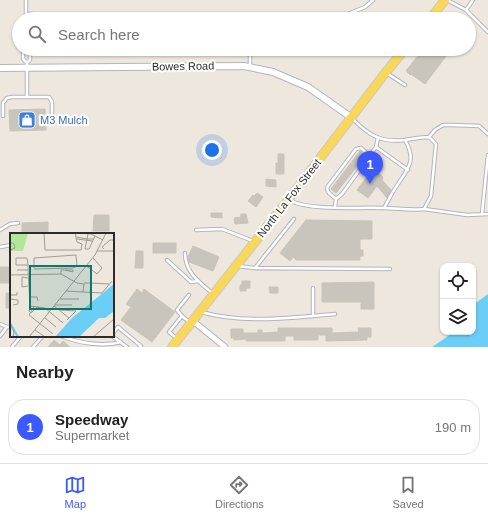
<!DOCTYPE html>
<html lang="en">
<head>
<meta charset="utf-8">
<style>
	body { margin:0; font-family:Helvetica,sans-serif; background:#f6f6f6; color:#222 }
	.controls { position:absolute; right:12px; bottom:12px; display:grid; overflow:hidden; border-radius:8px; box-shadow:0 1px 3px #0004 }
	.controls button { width:36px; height:36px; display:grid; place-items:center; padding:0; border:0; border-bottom:1px solid #e0e0e0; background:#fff; color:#222; font:20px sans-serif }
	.you { position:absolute; left:212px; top:150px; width:14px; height:14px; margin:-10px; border:3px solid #fff; border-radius:50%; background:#1a73e8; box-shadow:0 0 0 6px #1a73e833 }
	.badge { display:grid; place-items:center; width:26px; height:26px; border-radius:50%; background:#3a5aff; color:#fff; font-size:13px; font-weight:700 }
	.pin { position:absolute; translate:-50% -33px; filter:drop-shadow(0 1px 2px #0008) }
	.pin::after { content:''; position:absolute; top:21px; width:14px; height:12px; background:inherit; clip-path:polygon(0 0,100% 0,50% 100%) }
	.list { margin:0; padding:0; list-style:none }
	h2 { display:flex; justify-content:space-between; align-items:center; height:52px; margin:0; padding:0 16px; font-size:17px }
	h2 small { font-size:13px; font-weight:400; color:#767676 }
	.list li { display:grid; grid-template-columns:26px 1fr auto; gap:12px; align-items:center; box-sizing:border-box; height:56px; margin:0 8px 8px; padding:0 8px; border:1px solid #e0e0e0; border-radius:16px }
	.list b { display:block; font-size:15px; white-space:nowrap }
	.list p { margin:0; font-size:13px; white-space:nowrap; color:#767676 }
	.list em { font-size:13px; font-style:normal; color:#767676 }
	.icon { flex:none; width:22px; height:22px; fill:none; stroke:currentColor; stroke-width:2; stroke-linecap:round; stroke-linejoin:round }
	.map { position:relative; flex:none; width:488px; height:347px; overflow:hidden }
	.search { position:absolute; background:#fff; box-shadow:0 1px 3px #0004; left:12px; right:12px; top:12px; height:44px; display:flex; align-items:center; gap:10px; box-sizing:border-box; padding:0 14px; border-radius:22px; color:#767676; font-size:15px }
	.sheet { height:116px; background:#fff }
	nav { display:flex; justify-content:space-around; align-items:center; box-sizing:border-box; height:56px; border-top:1px solid #e0e0e0; background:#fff; font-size:11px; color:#767676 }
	nav a { display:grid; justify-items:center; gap:2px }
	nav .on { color:#3a5aff }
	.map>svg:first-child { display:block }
	.water { fill:#6bcef6 }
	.building { fill:#c9c5bc; stroke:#cac4b7 }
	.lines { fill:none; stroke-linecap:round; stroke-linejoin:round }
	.service-casing { stroke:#b2b4c0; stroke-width:4.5 }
	.minor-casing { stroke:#b2b4c0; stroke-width:7 }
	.tertiary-casing { stroke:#b2b4c0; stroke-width:8 }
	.primary-casing { stroke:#c8c8c8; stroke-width:10 }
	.service { stroke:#fff; stroke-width:2.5 }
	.minor { stroke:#fff; stroke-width:5 }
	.tertiary { stroke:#fff; stroke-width:6 }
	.primary { stroke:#f9d758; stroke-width:8 }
	.labels { text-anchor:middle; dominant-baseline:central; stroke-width:4; stroke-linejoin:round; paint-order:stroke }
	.street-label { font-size:11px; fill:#2c2c2c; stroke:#fff }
	.shop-label { font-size:11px; fill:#366cbe; stroke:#fff; text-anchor:start }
	.inset-river { fill:none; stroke:#6bcef6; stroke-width:2 }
	.inset-road { fill:none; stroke:#a09c97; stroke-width:1 }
	.view { fill:#0f766e; fill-opacity:0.15; stroke:#0f766e; stroke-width:2 }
	.inset-edge { fill:none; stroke:#2c2c2c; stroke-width:2 }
</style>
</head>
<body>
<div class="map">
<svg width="488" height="347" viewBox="0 0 488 347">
	<rect width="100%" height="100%" fill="#eee7de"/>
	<path class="water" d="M488 294V347H432L454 332H473V305Z"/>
	<path class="building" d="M423 49H447L450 51 425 84 411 74 410 75 406 71Z
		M45 109 46 130 10 131 9 110Z
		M360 151 365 156 336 193 331 189Z
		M278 154H284V174H276V163H278Z
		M373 169 383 177 382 180 391 190 387 198 377 186 368 198 357 190Z
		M266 179 276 180V187L266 186Z
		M257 193 263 197 256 207 248 201 253 195 254 196Z
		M211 213H222V218L211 217Z
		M241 214H246L248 223 235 224 234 218 241 217Z
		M94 215H109V231H93Z
		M306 220 372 221V239H360V250H363V256H360V260H296L293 257 290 261 280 253Z
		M48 222V234H22V223Z
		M153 243H176V253H153Z
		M193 246 219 257 213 271 189 262 188 257Z
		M136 251H143V268H135Z
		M0 267H11V283H0Z
		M242 281H250V288H246V291H240V285H242Z
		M374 282V309H361V302H322V283Z
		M269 287H278V293H270Z
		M137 289 142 293 144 289 175 312 152 342 121 320 131 307 126 304Z
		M6 293H11V308H6Z
		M278 328H332V333L359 332 358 328H371V337H367V340L326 341V335H318V340H294V336H285V341H246V339L234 340V338H231V329H243V333H258V330H262V333L278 332Z
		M54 340 60 345 63 341 70 347H48Z"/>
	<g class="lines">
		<g class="service-casing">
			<path id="service" d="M447 0 466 10 473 0
				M466 10 488 32
				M26 14V0
				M26 19V14H348L365 7 373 0
				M23 49V59L27 63
				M279 49H299
				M250 66V49
				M388 74 405 85
				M27 97V63L30 60V49
				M3 116V103L7 98 12 97H49L52 102V115
				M429 137 435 130 443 125H453L479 126 488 134
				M376 147 408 170
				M336 199 329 193 327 189 328 186 356 149 361 148 370 156
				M290 201C315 211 356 207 383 208 397 208 410 211 424 209L431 196 436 144 429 137C420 137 413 139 405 140 381 143 368 135 352 118
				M335 207 336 199 342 194 376 147 378 138
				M384 208C389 199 394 189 400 181 411 165 415 158 405 140
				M424 209 467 215 488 214
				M482 214 488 155
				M0 230 10 224 18 223
				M196 230 222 229 253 241
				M0 247 11 245
				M185 253C185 272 199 282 212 293
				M167 260 191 282 198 281
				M237 266 255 268 390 269
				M255 268 294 219
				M189 295 177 310 182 316 190 323
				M201 312C244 324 291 318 335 314
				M313 316V288
				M0 324 7 327H11
				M113 333 118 327 141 346 140 347
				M0 336 7 327
				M61 336C79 343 102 347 121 342
				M112 336 127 347
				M176 338 169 332 182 316
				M12 347 21 336
				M33 347 43 336"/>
		</g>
		<g class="minor-casing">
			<path id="minor" d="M193 321 225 347"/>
		</g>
		<g class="tertiary-casing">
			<path id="tertiary" d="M0 68 244 66 273 72 308 87 352 118"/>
		</g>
		<g class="primary-casing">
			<path id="primary" d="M430 19 445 0
				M172 347 288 200 386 72 405 49"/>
		</g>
		<use href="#service" class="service"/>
		<use href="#minor" class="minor"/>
		<use href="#tertiary" class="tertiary"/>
		<use href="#primary" class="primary"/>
	</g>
	<defs>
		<g id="shop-square" transform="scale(0.9)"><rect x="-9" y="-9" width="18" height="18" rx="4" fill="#3f7fe0" stroke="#fff"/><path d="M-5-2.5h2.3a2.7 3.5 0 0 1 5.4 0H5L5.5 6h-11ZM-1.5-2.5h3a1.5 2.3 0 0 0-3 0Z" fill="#fff"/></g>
	</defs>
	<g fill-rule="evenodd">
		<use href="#shop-square" x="27" y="120"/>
	</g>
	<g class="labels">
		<g class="street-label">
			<text transform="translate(183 66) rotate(-1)">Bowes Road</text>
			<text transform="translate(289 198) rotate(-52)">North La Fox Street</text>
		</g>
		<g class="shop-label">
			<text x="40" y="120">M3 Mulch</text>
		</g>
	</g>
	<g transform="translate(10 233)">
		<rect width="104" height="104" fill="#eee7de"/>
		<path d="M0 0H18L13 18H0Z" fill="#b1e897"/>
		<path d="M104 51V78L95 85H89L69 104H45L62 85Z" fill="#6bcef6"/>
		<path class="inset-river" d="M0 90 8 104"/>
		<path class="inset-road" d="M34 0 35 17H71L72 11 67 9 65 0M68 0 81 1 93 7M66 4 77 6 78 1M67 6 82 8M83 6H77L75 16H79L85 3M0 9 4 11 5 15 0 17M94 16 92 14 100 7H104M87 18H104M18 32H6V25H17L18 32V37M78 34 87 41 92 35 83 25M24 35V25L66 22 67 33 63 35 24 36M7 37H18L20 73 35 75 53 90M51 41V37H63V39L55 37M0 42 51 41 67 50 74 51 73 59 56 58M18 45 12 44V54L18 53M74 50H81L80 60M81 50 99 51M0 58 1 62H7V59M73 59 92 60 102 48M19 64H27L28 68M0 66 8 67V71L3 72M50 66H69M45 72H62M44 73 59 85M21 74 19 78 21 80 27 74 35 76M24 74 19 82 43 101M50 77 66 78M35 85 46 94M57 87 66 78M0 91 4 99 3 104M25 97 35 104M19 104 85 22 96 0M83 104 104 86"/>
		<path class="view" d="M20 33H81V76H20Z"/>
		<rect width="104" height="104" class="inset-edge"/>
	</g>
</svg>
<div class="controls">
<button><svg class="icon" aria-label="locate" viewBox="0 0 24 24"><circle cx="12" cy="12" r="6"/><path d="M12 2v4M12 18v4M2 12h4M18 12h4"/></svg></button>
<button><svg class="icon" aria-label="layers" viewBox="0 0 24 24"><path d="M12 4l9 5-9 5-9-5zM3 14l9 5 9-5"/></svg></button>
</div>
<div class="you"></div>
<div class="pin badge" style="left:370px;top:184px">1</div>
<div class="search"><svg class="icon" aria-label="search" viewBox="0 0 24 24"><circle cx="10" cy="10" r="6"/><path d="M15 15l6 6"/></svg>Search here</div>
</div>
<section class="sheet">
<h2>Nearby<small></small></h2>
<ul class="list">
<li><span class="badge">1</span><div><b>Speedway</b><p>Supermarket</p></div><em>190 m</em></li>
</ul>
</section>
<nav>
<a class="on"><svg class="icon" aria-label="map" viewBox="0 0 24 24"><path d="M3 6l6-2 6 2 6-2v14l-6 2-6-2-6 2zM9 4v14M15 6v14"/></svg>Map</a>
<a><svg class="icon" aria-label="directions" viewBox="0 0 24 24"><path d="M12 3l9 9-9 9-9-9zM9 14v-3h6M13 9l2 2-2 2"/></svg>Directions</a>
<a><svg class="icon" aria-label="saved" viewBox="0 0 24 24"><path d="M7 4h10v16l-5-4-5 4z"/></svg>Saved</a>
</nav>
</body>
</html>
